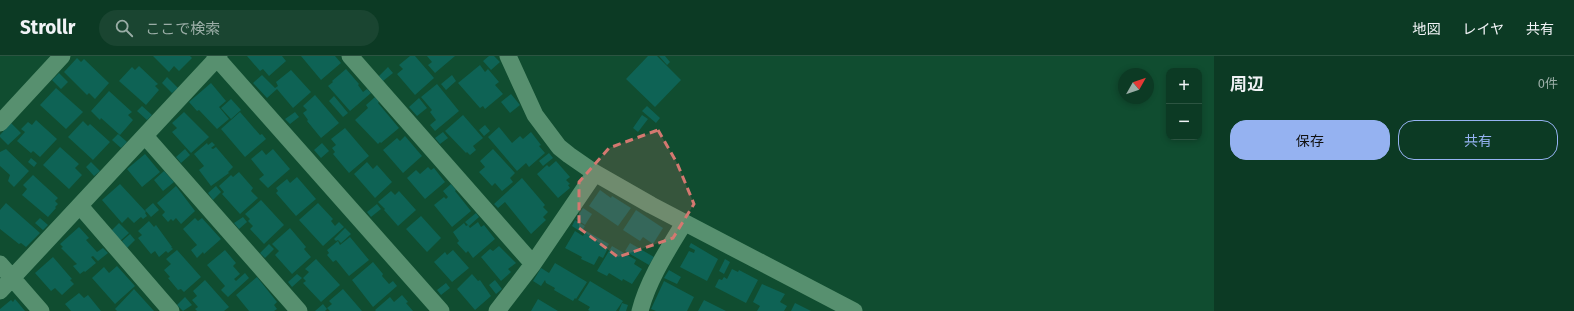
<!DOCTYPE html>
<html lang="ja">
<head>
<meta charset="utf-8">
<style>
	body { margin:0; font-family:"Fira Sans","Noto Sans JP",sans-serif; background:#1a4531; color:#f1f3f6 }
	.controls { position:absolute; right:12px; top:12px; display:grid; overflow:hidden; border-radius:8px; box-shadow:0 2px 6px #0003 }
	.controls button { width:36px; height:36px; display:grid; place-items:center; padding:0; border:0; border-bottom:1px solid #2c5441; background:#0c3a24; color:#f1f3f6; font:20px sans-serif }
	.compass { position:absolute; left:1118px; top:12px; width:36px; height:36px; border-radius:50%; background:#0c3a24; box-shadow:0 2px 6px #0003; rotate:50deg }
	.list { margin:0; padding:0; list-style:none }
	h2 { display:flex; justify-content:space-between; align-items:center; height:52px; margin:0; padding:0 16px; font-size:17px }
	h2 small { font-size:13px; font-weight:400; color:#9aada6 }
	.actions { display:flex; gap:8px; padding:12px 16px }
	.actions a { flex:1; padding:9px 0; border:1px solid #95b2f1; border-radius:16px; text-align:center; font-size:14px; color:#95b2f1 }
	.actions .main { background:#95b2f1; color:#111 }
	.icon { flex:none; width:22px; height:22px; fill:none; stroke:currentColor; stroke-width:2; stroke-linecap:round; stroke-linejoin:round }
	.map { position:relative; flex:none; width:1214px; height:255px; overflow:hidden }
	header { display:flex; align-items:center; gap:24px; box-sizing:border-box; height:56px; padding:0 20px; background:#0c3a24; border-bottom:1px solid #2c5441 }
	header strong { font-size:19px }
	nav { display:flex; gap:22px; margin-inline-start:auto; font-size:14px }
	.search { width:280px; height:36px; background:#1a4531; display:flex; align-items:center; gap:10px; box-sizing:border-box; padding:0 14px; border-radius:22px; color:#9aada6; font-size:15px }
	main { display:flex }
	aside { flex:1; background:#0c3a24 }
	.map>svg:first-child { display:block }
	.building { fill:#0e6355 }
	.lines { fill:none; stroke-linecap:round; stroke-linejoin:round }
	.minor { stroke:#57906f; stroke-width:17 }
	.marked { fill:#d47870; fill-opacity:0.2; stroke:#d47870; stroke-width:3; stroke-dasharray:8 5; stroke-linejoin:round }
</style>
</head>
<body>
<header>
<strong>Strollr</strong>
<div class="search"><svg class="icon" aria-label="search" viewBox="0 0 24 24"><circle cx="10" cy="10" r="6"/><path d="M15 15l6 6"/></svg>ここで検索</div>
<nav><a>地図</a><a>レイヤ</a><a>共有</a></nav>
</header>
<main>
<div class="map">
<svg width="1214" height="255" viewBox="0 0 1214 255">
	<rect width="100%" height="100%" fill="#104d30"/>
	<path class="building" d="M153 0H190L192 2 179 15 174 10 169 16Z
		M247 0H282L286 5 269 20 263 13 260 15Z
		M301 0H335L341 7 321 24Z
		M410 0H415L434 22 415 39 397 18 403 13 399 9Z
		M427 0H455L435 17 428 9 432 6Z
		M489 0H494L500 6 491 14 483 5Z
		M648 0H657L681 24 655 51 626 23Z
		M659 0H665L670 6 667 9Z
		M77 2 81 6 84 3 109 27 95 43 89 37 87 39 64 16Z
		M480 9 485 16 488 13 499 26 495 29 503 38 485 53 483 50 480 52 458 27Z
		M139 10 158 28 155 30 159 34 146 49 119 25 132 11 135 14Z
		M388 11 393 17 383 25 379 20Z
		M346 13 359 28 358 29 363 36 367 33 371 37 350 55 328 30 333 26 332 25Z
		M291 14 311 36 293 52 277 33 267 42 253 27 262 19 275 32 278 30 276 26Z
		M59 17 68 26 61 33 52 24Z
		M452 19 456 25 446 34 441 28Z
		M167 21 178 32 172 37 162 27Z
		M211 27 226 45 219 51 229 63 217 73 199 54 197 55 189 46Z
		M437 28 459 55 435 75 430 69 436 64 430 56 432 54 421 41Z
		M56 32 83 56 66 73 40 49Z
		M109 35 132 56 128 59 133 64 120 79 101 62 100 64 91 55Z
		M511 38 520 49 510 57 501 46Z
		M315 39 339 67 321 82 307 65 308 64 303 57 307 54 303 50Z
		M334 40 348 57 343 61 329 45Z
		M375 41 379 46 378 47 399 72 381 87 380 86 378 88 355 64 368 52 366 49Z
		M419 42 427 52 417 60 409 51Z
		M231 43 241 54 231 63 221 52Z
		M142 50 152 59 147 64 137 55Z
		M647 50 660 62 656 67 642 55Z
		M184 56 209 81 191 97 172 76 177 72 172 67Z
		M240 56 260 79 262 78 266 83 245 101 221 73Z
		M295 56 299 61 290 68 285 63Z
		M463 59 483 82 473 90 476 94 470 99 467 96 466 97 445 75Z
		M642 59 648 63 638 76 633 72Z
		M36 64 57 83 40 101 33 95 31 97 17 85 25 76 21 73 28 66 32 69Z
		M83 65 88 70 90 68 110 86 93 104 68 81Z
		M11 67 21 77 8 89 0 81V79Z
		M485 69 490 75 484 80 479 74Z
		M499 71 512 87 520 80 523 83 531 76 541 89 539 90 545 97 529 111 526 107 517 115 488 81Z
		M345 72 369 100 349 117 333 98 335 96 332 92 336 89 331 83Z
		M443 76 448 82 440 88 435 82Z
		M118 78 127 86 121 92 112 84Z
		M405 80 422 100 403 117 383 94 397 82 400 85Z
		M212 86 215 89 211 92 213 93 216 91 233 111 228 116 229 117 211 130 199 114 204 110 194 98 207 87 208 89Z
		M322 87 329 95 321 102 314 94Z
		M60 91 79 108 75 112 82 119 69 133 43 109Z
		M6 93 29 115 14 131 8 125 10 119 0 110V96Z
		M185 93 190 99 181 107 176 101Z
		M273 93 290 113 268 132 259 123 264 119 251 103 262 94 266 99Z
		M493 93 515 117 510 122 513 126 502 135 495 127 492 130 479 116 485 111 480 105Z
		M549 97 553 102 543 110 539 105Z
		M145 98 160 116 142 131 127 113Z
		M31 102 37 107 34 111 28 106Z
		M556 105 570 121 566 124 570 128 568 129 570 132 558 142 537 118 547 109 549 111Z
		M91 106 100 115 94 120 86 111Z
		M367 106 373 113 377 109 392 126 375 142 354 118Z
		M428 111 431 114 434 112 445 126 425 143 407 122 416 114 420 118Z
		M164 115 174 126 163 135 154 124Z
		M239 116 253 132 251 135 258 142 240 158 222 138 224 136 219 130 231 119 233 121Z
		M33 119 58 142 55 145 58 148 55 151 56 152 48 161 22 139 27 133 23 129Z
		M297 121 316 143 296 160 276 137 278 135 276 132 287 123 290 127Z
		M522 122 545 149 543 151 548 156 543 161 546 164 531 178 505 146 498 152 494 148Z
		M120 128 146 156 145 157 147 160 143 163 141 161 134 167 128 161 122 167 102 144Z
		M451 128 456 134 455 135 471 155 452 171 434 149 444 141 446 143 448 141 443 135Z
		M176 130 195 155 181 168 176 162 173 165 171 163 168 166 162 159 165 156 157 147Z
		M216 130 221 136 213 144 208 137Z
		M600 134 611 142 612 140 631 152 618 170 589 150Z
		M391 135 395 139 399 135 416 154 398 170 384 154 385 153 378 146Z
		M261 144 284 169 264 188 250 173 253 170 248 165 250 163 245 158Z
		M6 147 40 177 26 191 21 187 19 188 0 173V154Z
		M153 147 159 154 151 161 145 154Z
		M318 147 333 163 331 165 335 170 339 166 344 171 323 190 299 164Z
		M377 148 381 153 371 161 367 156Z
		M583 152 592 158 585 169 576 163Z
		M636 154 663 172 653 188 643 181 640 185 623 174Z
		M476 157 479 161 469 170 465 166Z
		M421 160 441 182 427 196 406 173Z
		M243 161 247 166 239 173 234 167Z
		M40 162 48 169 43 174 35 167Z
		M195 162 198 165 202 162 221 183 204 198 203 196 197 202 191 194 197 189 183 173Z
		M575 164 585 170 581 176 572 170Z
		M149 165 154 171 156 169 172 191H171L173 193 168 197 166 195 159 201 155 195 151 198 138 182 142 179 138 175Z
		M478 166 481 171 484 169 495 183 473 202 468 195 466 197 457 187 459 185 453 176 464 167 466 170 468 169 470 172Z
		M119 167 129 177 120 185 111 175Z
		M79 171 89 182 86 184 97 196 103 192 108 197 98 205 93 200 91 201 96 207 85 216 84 215 80 218 73 210 77 208 61 192 63 191 60 188Z
		M290 172 306 191 304 193 311 201 292 218 275 199 279 195 272 188Z
		M345 172 351 178 341 187 338 184 336 185 334 183Z
		M575 175 583 180 586 175 609 188 607 191 608 192 603 202 599 200 594 209 581 203 582 201 565 192Z
		M130 178 135 184 127 192 122 185Z
		M350 181 369 204 349 220 336 204 333 206 327 199 329 197 327 194 338 185 340 189Z
		M630 187 654 201 649 209 625 195Z
		M691 187 718 203 707 225 680 211 689 195 694 197 695 194 689 191Z
		M269 188 274 193 265 202 260 197Z
		M499 190 516 207 508 213 511 216 501 225 481 201 490 193 493 195Z
		M612 190 636 204 634 208 642 213 632 228 623 223 622 225 609 217 607 220 597 215Z
		M177 194 201 221 184 236 181 233 178 234 168 222 170 221 164 214 171 208 166 203Z
		M225 194 236 207 233 210 240 218 234 223 236 225 245 217 249 222 228 241 221 234 225 230 207 209Z
		M453 194 469 212 452 226 434 206 445 196 447 199Z
		M53 201 72 223 70 224 74 228 62 239 55 232 51 235 35 217Z
		M316 203 340 229 321 246 303 227 306 225 303 222 309 216 305 213Z
		M725 203 730 206 724 218 719 215Z
		M373 206 383 218 382 220 389 228 393 225 397 230 373 251 352 224Z
		M555 207 587 226 576 243 575 242 573 245 554 234 555 232 546 227 545 224 541 230 533 225 541 212 549 217Z
		M117 210 135 230 115 248 92 222 104 211 109 217Z
		M732 213 738 216 739 214 758 224 746 247 715 231 719 223 722 224 724 221 727 223Z
		M669 214 681 221 677 228 664 222Z
		M297 218 302 222 292 231 288 226Z
		M472 218 478 225 480 224 491 240 475 254 457 233Z
		M257 221 277 246 274 249 277 253 274 255H249L236 239Z
		M205 224 229 251 224 255H197L195 253 198 251 192 244 197 240 193 235Z
		M495 224 502 233 496 238 489 229Z
		M590 225 623 245 616 255H590L588 254 590 251 578 244Z
		M664 225 694 241 687 255H656L651 253Z
		M446 227 450 232 441 239 437 234Z
		M762 228 785 238 780 246 787 250 784 255H757L760 250 753 246Z
		M134 233 154 255H117L115 253Z
		M343 233 362 255H330L327 252 332 248 329 245Z
		M79 237 84 242 88 239 101 255H71L65 248Z
		M402 239 408 246 406 247 413 255H376L375 254 390 241 394 246Z
		M185 241 192 249 183 255 177 249Z
		M15 243 25 255H0V253L11 244 13 246Z
		M538 243 558 255H531Z
		M704 244 726 255H698Z
		M622 247 628 249 626 255H619Z
		M795 247 811 255H791Z
		M323 248 327 253 325 255H315Z"/>
	<g class="lines">
		<path class="minor" d="M215 0 441 255
			M350 0 533 208 497 255
			M508 0 535 59 559 91 569 99 595 117 651 149 854 255
			M0 67 62 0
			M145 80 299 255
			M80 150 171 255
			M0 208 41 255
			M533 208 595 117
			M0 235 219 0
			M640 255C648 224 667 195 684 167"/>
	</g>
	<path class="marked" d="M658 74 677 107 694 148 673 182 618 201 579 172V126L609 92Z"/>
</svg>
<div class="controls">
<button>+</button>
<button>−</button>
</div>
<svg class="compass" viewBox="-18 -18 36 36"><path d="M0-13l5 13h-10z" fill="#e53935"/><path d="M0 13l5-13h-10z" fill="#9aada6"/></svg>
</div>
<aside>
<h2>周辺<small>0件</small></h2>
<ul class="list">
</ul>
<div class="actions"><a class="main">保存</a><a>共有</a></div>
</aside>
</main>
</body>
</html>
